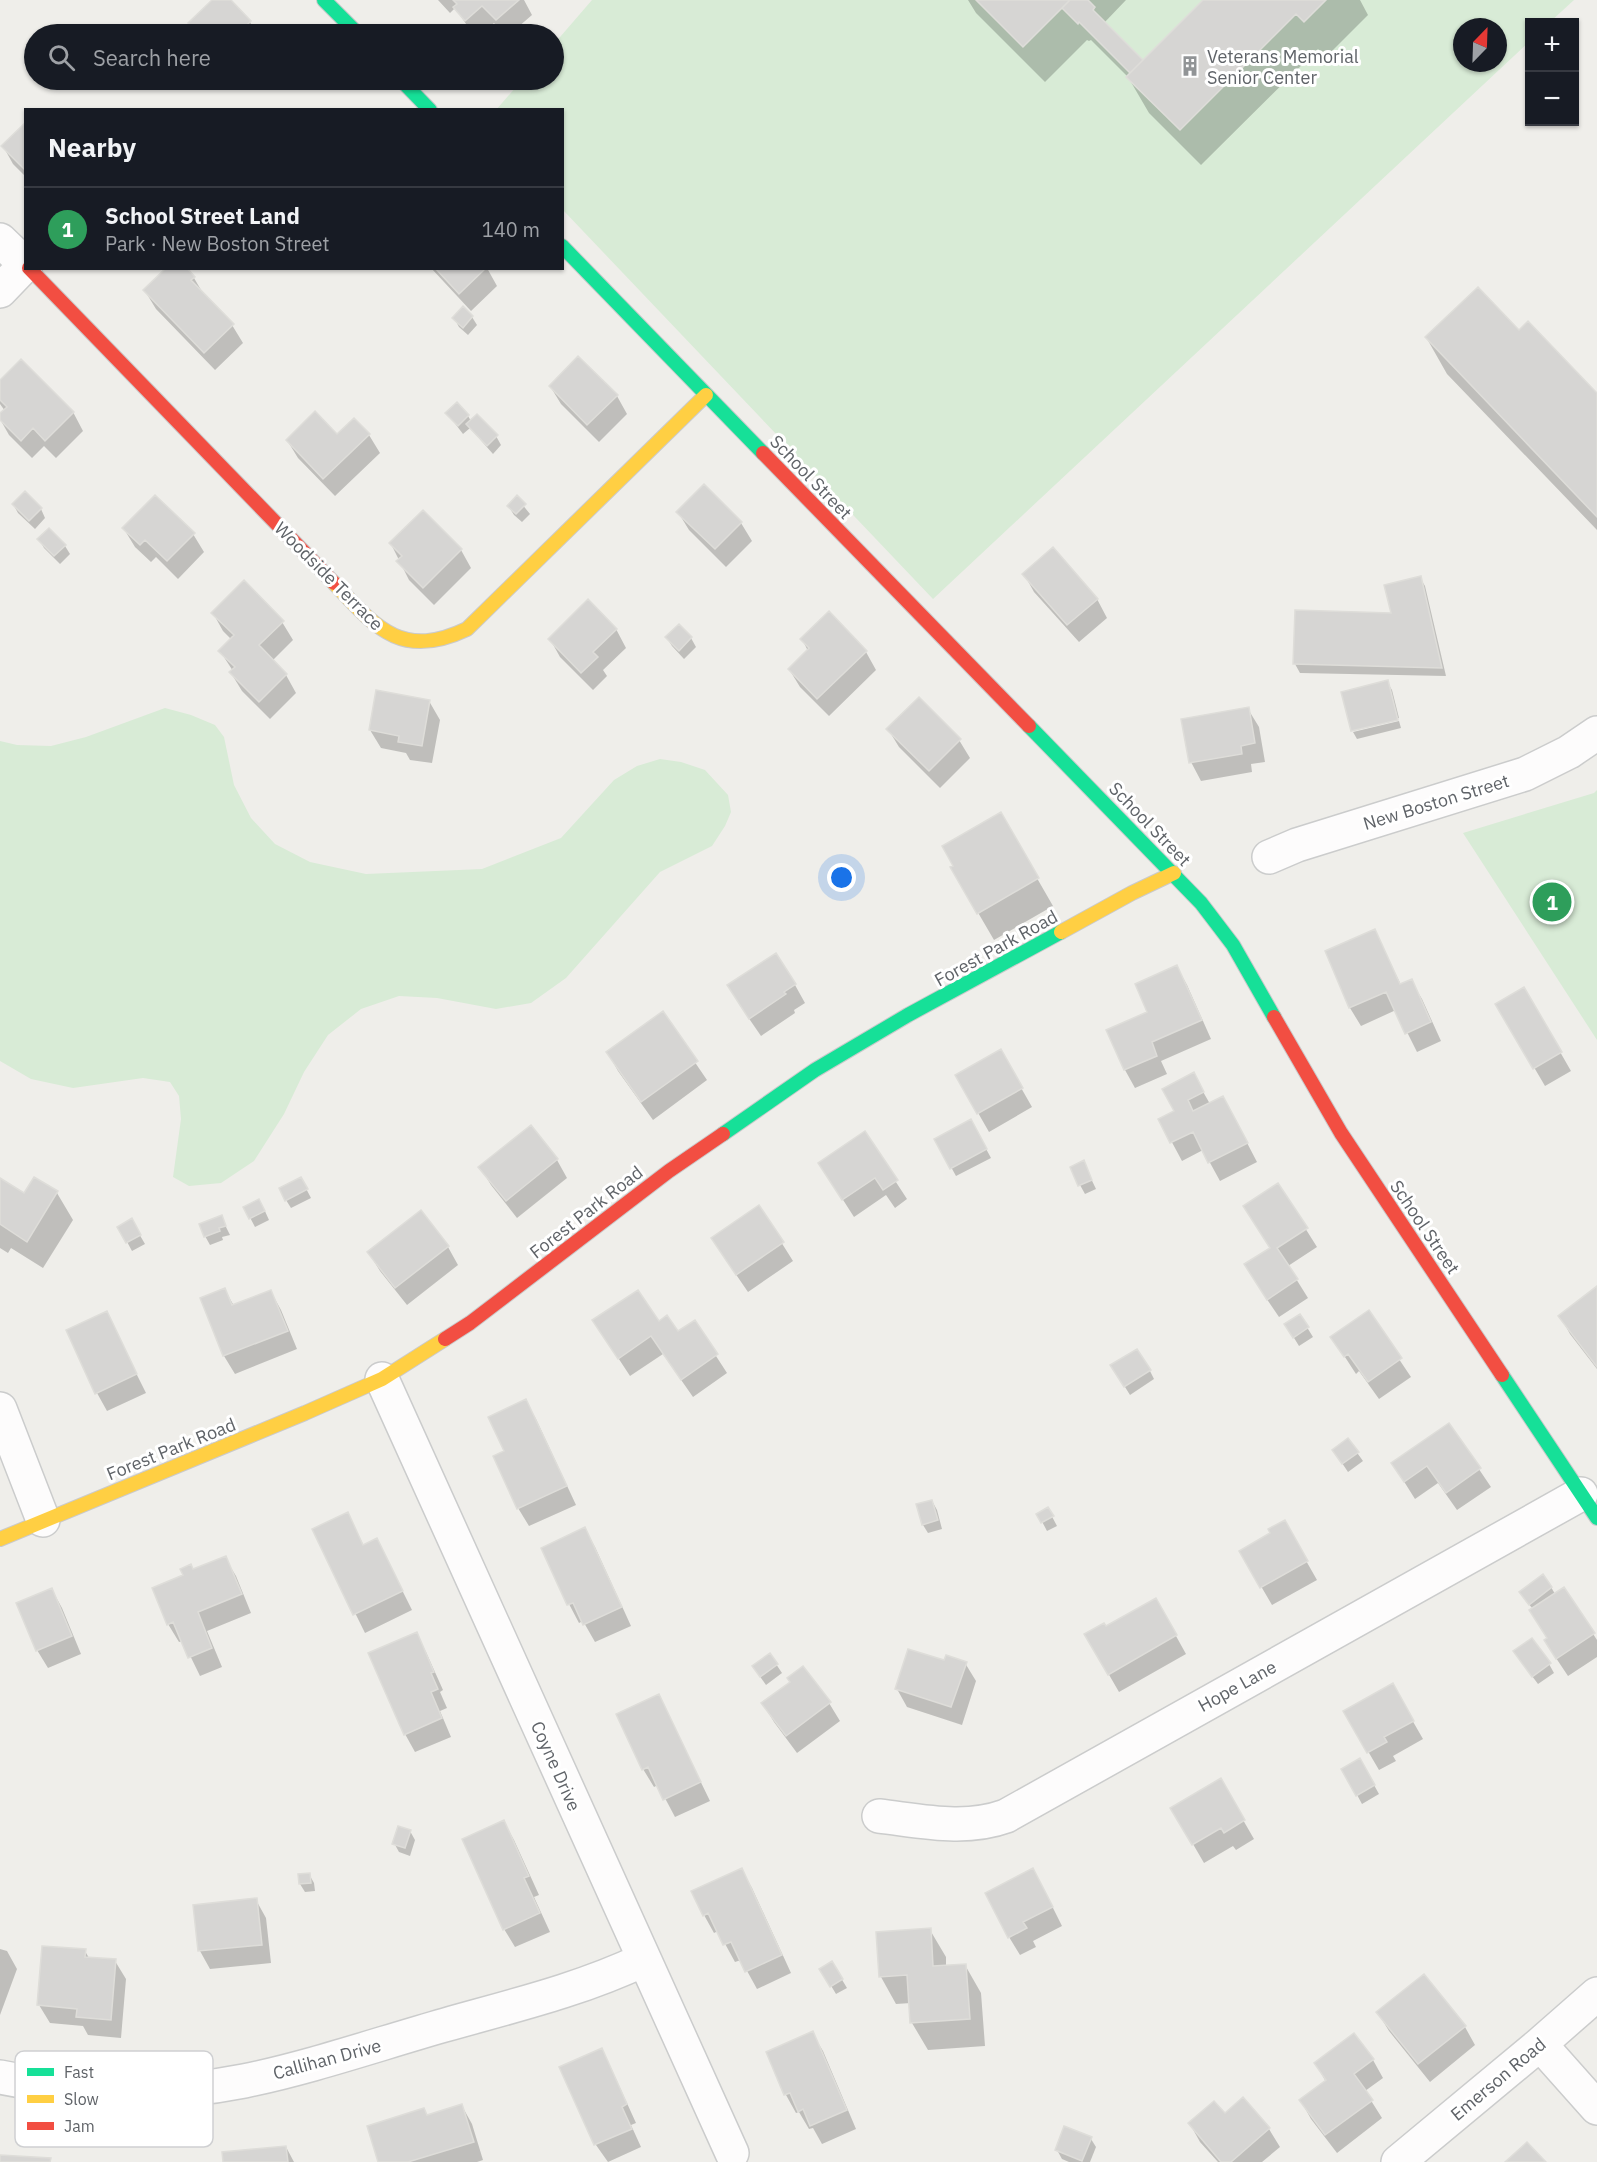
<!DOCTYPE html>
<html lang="en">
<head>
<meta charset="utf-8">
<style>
	body { margin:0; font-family:"IBM Plex Sans",sans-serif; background:#242831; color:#f1f3f6 }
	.controls { position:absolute; right:18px; top:18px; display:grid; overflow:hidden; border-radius:0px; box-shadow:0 2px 4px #0004 }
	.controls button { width:54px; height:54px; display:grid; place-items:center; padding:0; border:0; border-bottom:2px solid #363941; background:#171b24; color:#f1f3f6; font:30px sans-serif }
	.compass { position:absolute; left:1453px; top:18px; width:54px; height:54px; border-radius:50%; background:#171b24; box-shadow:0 2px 4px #0004; rotate:23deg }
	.you { position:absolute; left:842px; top:878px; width:21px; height:21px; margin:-15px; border:4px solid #fff; border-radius:50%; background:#1a73e8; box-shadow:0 0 0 9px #1a73e833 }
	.badge { display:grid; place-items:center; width:39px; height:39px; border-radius:50%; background:#919496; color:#fff; font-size:20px; font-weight:700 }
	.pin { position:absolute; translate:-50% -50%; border:3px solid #fff; box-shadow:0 2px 6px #0006 }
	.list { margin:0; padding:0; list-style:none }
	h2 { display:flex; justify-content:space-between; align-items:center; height:78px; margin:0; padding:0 24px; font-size:26px }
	h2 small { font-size:20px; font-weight:400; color:#9ea1a6 }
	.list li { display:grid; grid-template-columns:39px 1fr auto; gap:18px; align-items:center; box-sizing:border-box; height:84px; padding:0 24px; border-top:2px solid #363941 }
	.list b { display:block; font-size:22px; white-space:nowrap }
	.list p { margin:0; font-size:20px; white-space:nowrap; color:#9ea1a6 }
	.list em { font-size:20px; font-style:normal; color:#9ea1a6 }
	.icon { flex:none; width:33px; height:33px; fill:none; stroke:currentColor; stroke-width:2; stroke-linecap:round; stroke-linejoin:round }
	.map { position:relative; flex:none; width:1597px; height:2162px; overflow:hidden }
	.search { position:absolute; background:#171b24; box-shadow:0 2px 4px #0004; left:24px; top:24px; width:540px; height:66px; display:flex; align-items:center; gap:15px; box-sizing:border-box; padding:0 21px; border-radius:33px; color:#9ea1a6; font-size:22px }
	.panel { position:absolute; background:#171b24; box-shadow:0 2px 4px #0004; left:24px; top:108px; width:540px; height:162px; border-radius:0px }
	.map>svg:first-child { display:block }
	.green { fill:#d8ebd6; fill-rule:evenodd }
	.shadow { fill:#0003 }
	.building { fill:#d6d5d3; stroke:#deddd9; stroke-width:1.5 }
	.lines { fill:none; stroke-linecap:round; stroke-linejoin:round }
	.street-casing { stroke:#cbcccc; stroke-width:36 }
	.fast-casing { stroke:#cacacb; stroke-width:16 }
	.slow-casing { stroke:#cacacb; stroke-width:16 }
	.jam-casing { stroke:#cacacb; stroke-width:16 }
	.street { stroke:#fdfcfc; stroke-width:33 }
	.fast { stroke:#16e098; stroke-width:14 }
	.slow { stroke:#ffcf43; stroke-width:14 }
	.jam { stroke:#f24e42; stroke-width:14 }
	.labels { text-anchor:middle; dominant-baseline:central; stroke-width:6; stroke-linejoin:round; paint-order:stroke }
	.poi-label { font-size:18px; fill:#5f6368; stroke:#fff; text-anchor:start }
	.street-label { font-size:18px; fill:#5f6368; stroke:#fff }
	.key { fill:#fff; stroke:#cfd0d2; stroke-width:1.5 }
	.key-label { font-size:16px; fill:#5f6368 }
</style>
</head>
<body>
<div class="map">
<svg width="1597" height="2162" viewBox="0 0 1597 2162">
	<rect width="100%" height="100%" fill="#efeeea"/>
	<path class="green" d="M592 0H1574L1550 22H1530L1529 42 933 599 563 210 562 110H496L522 80H554V44ZM1462 27H1498V63H1462Z
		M165 708 191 715 215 725 224 737 234 785 251 818 275 844 310 862 366 874 482 869 561 838 614 780 637 766 660 759 681 762 705 770 728 795 731 812 725 826 712 846 660 872 566 978 531 1003 496 1009 437 998 399 996 361 1009 328 1035 304 1072 284 1114 254 1161 221 1183 189 1186 173 1177 181 1119 179 1096 170 1082 143 1078 73 1088 31 1079 0 1061V741L17 745 51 746 86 737Z
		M1597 790V1040L1463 833 1594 793Z"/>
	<path class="shadow" d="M214 0H228L250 22 257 34H197L190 23Z
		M438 0H524L532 15 510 34H504L494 23 481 34H473L455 8 450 13Z
		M968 0H1126L1104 23 1143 62 1205 0H1360L1368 15 1326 57 1318 49 1201 165 1149 113 1128 77 1091 40 1089 41 1087 40 1045 82 976 13Z
		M26 124V177L13 164 3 146Z
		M431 268H487L497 286 471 311Z
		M194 278 204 295 232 325 243 343 215 370 156 309 145 291Z
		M472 317 477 325 468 335 459 327 454 318Z
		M1426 337 1597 395V530L1447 374Z
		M0 382 73 412 83 431 56 458 44 446 32 458 9 435 0 419V415L5 411 0 404Z
		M550 386 617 396 627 414 599 442 561 404Z
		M447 413 468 416 471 421 496 436 501 445 493 454 470 428 463 434Z
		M354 420 369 435 380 453 335 496 298 458 287 440 337 436Z
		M704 486 741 523 752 541 726 567 689 530 678 512Z
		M517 498 530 514 522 522 514 515 509 507Z
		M13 504 41 509 45 518 35 529 18 513Z
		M124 529 193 534 204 552 178 579 156 557 151 562 135 547Z
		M39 539 65 546 70 554 60 564 44 548Z
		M391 544 461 550 471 568 434 605 409 580Z
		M1024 574 1097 599 1107 618 1079 642 1034 592Z
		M1420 578 1425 586 1446 676 1300 673 1295 664 1393 614Z
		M213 613 282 622 293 640 272 661 286 675 296 693 270 719 242 691 231 673 233 671 220 651 232 640 223 631Z
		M829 613 866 652 876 670 829 716 800 687 789 669 808 651 802 639Z
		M679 626 691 638 696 647 684 659 672 646 667 638Z
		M616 629 626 648 603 670 607 676 593 690 560 657 550 639Z
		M1387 682 1392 690 1399 718 1352 731 1343 693Z
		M429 701 440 720 432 763 410 760 406 753 381 748 370 730Z
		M1248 709 1259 727 1265 762 1251 764 1252 772 1201 781 1191 762Z
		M1399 721 1401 728 1357 739 1353 732Z
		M888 729 959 740 970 758 940 788 899 747Z
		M1000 814 1053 906 994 940 952 868Z
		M1375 931 1401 985 1411 981 1422 999 1441 1041 1417 1052 1396 1010 1361 1026 1350 1008 1327 952Z
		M1177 967 1187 985 1211 1039 1161 1061 1167 1074 1135 1088 1125 1070 1108 1031 1149 1013Z
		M795 985 805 1003 794 1010 795 1013 761 1036 739 1004Z
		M1524 989 1571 1071 1545 1086 1497 1004Z
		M662 1014 707 1080 653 1120 618 1071 608 1053Z
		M1000 1051 1032 1107 989 1132 957 1076Z
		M1193 1074 1210 1104 1233 1116 1257 1162 1220 1181 1203 1150 1182 1161 1160 1120 1176 1112Z
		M971 1121 991 1158 956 1176 936 1140Z
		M530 1127 557 1160 567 1178 517 1218 491 1185 480 1167Z
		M864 1133 907 1199 895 1208 886 1195 854 1217 820 1164Z
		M1083 1162 1096 1189 1085 1194 1080 1185Z
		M0 1179 25 1195 35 1179 57 1193 73 1220 43 1268 11 1248 8 1253 0 1248Z
		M301 1179 311 1198 291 1208 286 1200Z
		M1278 1185 1317 1247 1288 1266 1308 1298 1279 1317 1256 1283 1271 1249Z
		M759 1207 793 1261 748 1292 724 1257Z
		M245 1208 264 1209 269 1220 255 1227Z
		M221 1217 230 1235 222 1237 223 1240 210 1245 205 1236Z
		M131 1220 145 1244 132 1251 119 1227Z
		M448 1247 458 1265 407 1305 380 1271 369 1253Z
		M1597 1287V1369L1570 1334 1560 1316Z
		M225 1290 234 1306 271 1292 281 1310 297 1349 235 1374 224 1356 202 1299Z
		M106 1313 146 1393 107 1411 97 1393Z
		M1368 1313 1411 1377 1379 1399 1359 1371 1356 1374 1332 1337Z
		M1300 1316 1313 1337 1299 1346 1291 1333Z
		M594 1321 659 1323 678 1333 694 1322 727 1373 693 1397 663 1354 630 1376Z
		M1112 1366 1150 1371 1154 1379 1130 1395Z
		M526 1401 536 1419 576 1505 529 1526 518 1508 506 1452Z
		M1449 1425 1491 1487 1457 1510 1438 1483 1415 1499 1393 1464Z
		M1348 1440 1363 1461 1348 1472 1334 1451Z
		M932 1501 937 1510 942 1529 928 1533 923 1525 918 1505Z
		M1048 1509 1057 1526 1047 1531 1038 1514Z
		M347 1514 364 1546 377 1540 412 1610 365 1633 314 1530Z
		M1284 1522 1317 1580 1272 1605 1241 1552 1273 1534Z
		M585 1529 595 1547 631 1626 595 1642 583 1621 579 1623 569 1604Z
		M225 1558 236 1576 251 1613 207 1631 222 1667 200 1676 183 1641 179 1642 168 1624 194 1570Z
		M1551 1587 1555 1594 1564 1589 1597 1640V1657L1568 1676 1556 1658 1533 1609 1526 1601Z
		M52 1590 62 1608 81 1654 48 1668 37 1650Z
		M1156 1600 1186 1654 1119 1692 1086 1635 1106 1628Z
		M416 1634 426 1652 443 1690 440 1692 447 1708 440 1711 451 1737 415 1752 405 1734Z
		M770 1655 782 1673 766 1685 759 1675Z
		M1520 1660 1549 1664 1554 1673 1538 1684Z
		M945 1662 965 1663 976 1681 962 1725 907 1707 897 1689Z
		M1392 1685 1423 1739 1393 1756 1396 1761 1379 1770 1345 1712Z
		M659 1696 710 1801 675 1817 658 1785 654 1787 643 1769Z
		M829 1703 840 1721 797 1753 774 1722 763 1704Z
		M1360 1760 1379 1794 1362 1804 1343 1769Z
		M1220 1780 1254 1839 1236 1850 1233 1846 1204 1863 1172 1808Z
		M504 1822 514 1840 539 1895 534 1897 550 1932 515 1947 504 1929Z
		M410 1831 415 1840 410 1856 399 1852 394 1843Z
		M742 1870 752 1888 791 1973 757 1989 741 1960 735 1962 718 1931 714 1933 704 1915Z
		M309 1874 314 1883 315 1891 305 1892 300 1884Z
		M1043 1888 1062 1926 1033 1941 1036 1947 1020 1955 1009 1937Z
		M256 1900 266 1918 271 1963 210 1969 200 1951 195 1906Z
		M930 1930 946 1957V1967L965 1965 981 1993 985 2046 928 2050 912 2023 911 2003 896 2004 881 1977Z
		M0 1949 7 1951 17 1969 0 2015Z
		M85 1951 89 1958 115 1961 126 1979 121 2038 88 2035 83 2026 50 2023 39 2005Z
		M832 1963 847 1988 836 1994 821 1969Z
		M1423 1976 1465 2027 1475 2045 1430 2082 1389 2031 1378 2013Z
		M812 2033 823 2051 856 2129 822 2144 813 2128 809 2129 799 2112 796 2113 786 2095 768 2053Z
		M601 2050 611 2068 636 2123 631 2125 641 2147 608 2162 596 2145 561 2068Z
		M1373 2060 1383 2078 1365 2091 1382 2118 1337 2153 1311 2119 1301 2101 1326 2082 1316 2064Z
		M462 2106 472 2124 483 2160 477 2162H380L428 2117Z
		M1225 2115 1269 2129 1280 2147 1262 2162H1218L1200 2142 1190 2124Z
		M1091 2139 1096 2147 1090 2162H1069L1062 2159 1057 2150Z
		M286 2147 294 2162H225Z"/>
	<path class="building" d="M212 0H231L251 21 237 34H200L188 23Z
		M453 0H519L496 20 482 6 465 21 453 7 457 4Z
		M976 0H1070L1023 47Z
		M1070 0H1088L1095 7 1093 10 1143 60 1130 73 1079 22 1078 24 1062 8Z
		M1203 0H1326L1304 22 1296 14 1180 130 1126 77Z
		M26 122V171L1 146Z
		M166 268H187L195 277 191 280 234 324 204 353 143 290Z
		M435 268H486L459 294Z
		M1478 287 1519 330 1528 321 1597 393V517L1425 337Z
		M463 306 473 316 463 328 452 318Z
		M578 356 618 395 587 425 549 386Z
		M21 359 74 412 45 441 33 428 21 441 0 420V413L7 407 0 400V380Z
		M457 402 469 415 458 426 445 413Z
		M315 411 337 434 354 418 370 434 323 479 286 440Z
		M477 414 498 435 487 446 466 424Z
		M704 484 742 522 715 549 676 512Z
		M25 491 42 508 29 521 12 504Z
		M155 495 195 533 167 561 145 540 140 545 122 528Z
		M517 495 526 504 516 514 507 506Z
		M423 510 462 549 423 588 396 561 402 556 389 543Z
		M49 528 66 545 54 556 37 539Z
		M1053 547 1098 599 1067 625 1022 574Z
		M1421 576 1442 668 1293 664 1295 610 1391 613 1384 585Z
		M244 580 284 621 259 645 287 674 259 702 229 672 235 667 218 651 234 635 211 613Z
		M588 599 617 629 593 652 598 657 581 673 548 639Z
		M829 611 867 651 817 699 788 669 809 648 800 639Z
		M679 624 692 637 679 651 665 637Z
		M1388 680 1398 720 1351 731 1341 692Z
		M376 690 430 700 422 746 398 742 399 736 369 730Z
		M919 697 961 739 929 771 886 729Z
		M1249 707 1255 743 1241 746 1242 754 1189 763 1181 719Z
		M1001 812 1039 878 977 914 950 867 953 866 942 846Z
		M1375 929 1400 984 1412 979 1431 1022 1405 1034 1386 992 1349 1008 1325 951Z
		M776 953 796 984 784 992 786 994 749 1019 727 985Z
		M1177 965 1202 1020 1152 1042 1157 1056 1124 1070 1106 1030 1147 1012 1135 984Z
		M1524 987 1562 1052 1533 1069 1495 1004Z
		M663 1011 698 1061 641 1102 606 1052Z
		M1001 1049 1023 1088 977 1114 955 1075Z
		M1194 1072 1204 1092 1188 1100 1193 1111 1223 1096 1248 1143 1208 1163 1193 1132 1170 1143 1158 1119 1174 1111 1162 1089Z
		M971 1119 987 1149 950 1169 934 1139Z
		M531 1125 558 1159 506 1201 478 1167Z
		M865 1131 898 1180 883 1190 875 1178 842 1200 818 1163Z
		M1084 1160 1092 1180 1078 1186 1070 1167Z
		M34 1177 58 1191 27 1242 0 1224V1178L24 1193Z
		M301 1177 308 1189 285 1201 279 1188Z
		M1278 1183 1308 1228 1277 1248 1298 1279 1267 1300 1244 1264 1270 1248 1243 1206Z
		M259 1199 265 1211 249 1219 243 1207Z
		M759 1205 784 1242 736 1275 711 1238Z
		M421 1210 449 1246 395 1288 367 1252Z
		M222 1215 226 1226 219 1228 220 1231 204 1237 199 1224Z
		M132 1218 141 1235 126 1243 117 1227Z
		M1597 1286V1367L1558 1316Z
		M225 1288 232 1305 271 1290 288 1331 223 1356 200 1298Z
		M638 1290 659 1321 667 1315 678 1331 695 1320 718 1354 681 1380 651 1336 618 1359 592 1320Z
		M1369 1310 1402 1358 1368 1382 1348 1354 1344 1357 1330 1337Z
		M107 1311 137 1374 95 1394 66 1330Z
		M1300 1314 1309 1327 1293 1338 1284 1324Z
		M1137 1349 1151 1370 1124 1387 1110 1365Z
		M526 1399 567 1486 517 1509 493 1456 504 1451 488 1417Z
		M1449 1423 1481 1468 1446 1493 1427 1466 1404 1482 1391 1463Z
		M1348 1438 1359 1452 1342 1464 1332 1450Z
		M932 1500 938 1520 922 1525 916 1504Z
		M1048 1507 1054 1516 1041 1523 1036 1514Z
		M348 1512 363 1545 377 1538 403 1591 353 1615 312 1529Z
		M1285 1520 1308 1561 1260 1588 1239 1551 1270 1533 1268 1529Z
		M585 1527 622 1607 583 1625 573 1603 567 1605 541 1548Z
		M226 1556 242 1594 198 1612 212 1648 188 1658 173 1622 167 1625 152 1588 183 1575 180 1569 191 1564 193 1569Z
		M1543 1574 1552 1587 1529 1605 1519 1592Z
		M1564 1587 1595 1633 1556 1659 1544 1640 1547 1638 1529 1610Z
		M52 1588 72 1636 36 1651 16 1603Z
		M1156 1598 1177 1635 1108 1675 1084 1634 1104 1623 1106 1626Z
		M417 1632 434 1672 431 1673 438 1689 431 1692 442 1718 404 1735 368 1653Z
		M1532 1638 1551 1663 1532 1677 1513 1651Z
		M908 1649 944 1660 946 1655 967 1662 951 1707 895 1689Z
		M770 1653 778 1664 760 1677 752 1666Z
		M803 1666 831 1702 786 1736 761 1703 790 1682 787 1678Z
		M1393 1683 1414 1721 1384 1737 1387 1742 1367 1753 1343 1711Z
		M659 1694 701 1782 663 1800 648 1767 642 1770 616 1714Z
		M1360 1758 1375 1785 1356 1796 1341 1769Z
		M1221 1778 1245 1820 1224 1833 1221 1828 1192 1845 1170 1808Z
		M504 1820 529 1876 524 1878 540 1913 503 1930 462 1839Z
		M398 1826 411 1830 405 1848 392 1844Z
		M742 1868 782 1955 745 1972 731 1942 723 1945 708 1913 703 1916 691 1891Z
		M1033 1868 1053 1907 1023 1922 1027 1928 1008 1938 985 1893Z
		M310 1873 311 1883 299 1884 298 1874Z
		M257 1898 262 1945 198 1951 193 1905Z
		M931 1928 933 1966 966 1964 970 2019 910 2023 907 1975 879 1977 876 1932Z
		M42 1946 86 1949 85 1957 116 1959 111 2020 76 2017 77 2009 37 2005Z
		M832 1961 843 1979 830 1987 819 1969Z
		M1424 1974 1466 2026 1418 2064 1376 2012Z
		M813 2031 847 2110 810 2126 803 2109 798 2112 790 2093 784 2095 766 2052Z
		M1354 2033 1374 2059 1354 2074 1373 2100 1325 2135 1299 2100 1326 2080 1314 2063Z
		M602 2048 627 2104 622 2107 632 2129 594 2145 559 2067Z
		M1243 2097 1270 2128 1231 2162H1221L1188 2123 1214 2101 1225 2113Z
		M462 2104 474 2142 408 2162H378L367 2126 424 2108 427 2115Z
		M1064 2126 1092 2137 1082 2161 1055 2150Z
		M1527 2142 1546 2162H1505Z
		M286 2146 288 2162H223L222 2152Z
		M0 2155 51 2158 50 2162H0Z"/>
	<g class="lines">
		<g class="street-casing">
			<path id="street" d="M0 240 26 265
				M0 291 25 265
				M1269 857 1297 845 1525 774 1569 752 1597 733
				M382 1379 732 2153
				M0 1409 43 1520
				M879 1816C922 1821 965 1831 1006 1816L1581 1494
				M1540 2044 1597 2108
				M0 2077C79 2094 164 2097 244 2081 312 2067 378 2044 445 2025 512 2006 580 1990 643 1960
				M1398 2162 1540 2044 1597 1994"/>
		</g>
		<g class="fast-casing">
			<path id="fast" d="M324 0 358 34
				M401 80 430 110
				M562 246 763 453
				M1029 726 1201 903 1233 945 1274 1017
				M723 1134 815 1070 908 1015 1061 932
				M1502 1375 1597 1518"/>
		</g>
		<g class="slow-casing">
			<path id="slow" d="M334 583C376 628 402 660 467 629L706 395
				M1061 932 1132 893 1174 873
				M0 1539 305 1413 382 1379 445 1339"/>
		</g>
		<g class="jam-casing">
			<path id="jam" d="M29 268 334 583
				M763 453 1029 726
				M1274 1017 1341 1133 1502 1375
				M445 1339 470 1323 669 1171 723 1134"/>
		</g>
		<use href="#street" class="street"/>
		<use href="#fast" class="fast"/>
		<use href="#slow" class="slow"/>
		<use href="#jam" class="jam"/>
	</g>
	<defs>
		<g id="building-bare" transform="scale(1.62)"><path d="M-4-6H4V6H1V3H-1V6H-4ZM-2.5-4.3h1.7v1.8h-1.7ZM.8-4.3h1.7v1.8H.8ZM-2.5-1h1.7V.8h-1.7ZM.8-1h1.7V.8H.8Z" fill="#919496" stroke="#fff" stroke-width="2.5" paint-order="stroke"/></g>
	</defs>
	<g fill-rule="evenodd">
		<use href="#building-bare" x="1190" y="66"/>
	</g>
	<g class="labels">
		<g class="poi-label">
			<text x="1207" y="56">Veterans Memorial<tspan x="1207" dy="21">Senior Center</tspan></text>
		</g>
		<g class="street-label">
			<text transform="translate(811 477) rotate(46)">School Street</text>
			<text transform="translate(329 576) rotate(45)">Woodside Terrace</text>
			<text transform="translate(1436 802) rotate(-17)">New Boston Street</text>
			<text transform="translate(1150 824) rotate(46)">School Street</text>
			<text transform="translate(996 948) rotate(-29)">Forest Park Road</text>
			<text transform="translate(586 1212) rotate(-38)">Forest Park Road</text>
			<text transform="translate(1425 1227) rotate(56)">School Street</text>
			<text transform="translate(171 1449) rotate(-22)">Forest Park Road</text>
			<text transform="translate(1237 1686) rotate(-29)">Hope Lane</text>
			<text transform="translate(556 1766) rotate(66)">Coyne Drive</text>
			<text transform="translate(327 2059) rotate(-15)">Callihan Drive</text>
			<text transform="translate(1498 2079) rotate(-40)">Emerson Road</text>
		</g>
	</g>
	<rect x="15" y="2051" width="198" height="96" rx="9" class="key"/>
	<rect x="27" y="2068" width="27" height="8" fill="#16e098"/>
	<rect x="27" y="2095" width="27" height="8" fill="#ffcf43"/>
	<rect x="27" y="2122" width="27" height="8" fill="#f24e42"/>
	<g class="key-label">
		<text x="64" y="2078">Fast</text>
		<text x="64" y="2105">Slow</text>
		<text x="64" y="2132">Jam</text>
	</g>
</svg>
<div class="controls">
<button>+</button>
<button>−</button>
</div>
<svg class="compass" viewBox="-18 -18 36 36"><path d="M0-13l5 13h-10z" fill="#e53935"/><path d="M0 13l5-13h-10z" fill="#9ea1a6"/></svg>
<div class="you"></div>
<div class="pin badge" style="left:1552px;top:902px;background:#2e9e5b">1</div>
<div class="search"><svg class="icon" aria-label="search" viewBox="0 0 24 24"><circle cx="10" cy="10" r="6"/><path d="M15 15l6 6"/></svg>Search here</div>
<section class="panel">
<h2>Nearby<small></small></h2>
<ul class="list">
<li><span class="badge" style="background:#2e9e5b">1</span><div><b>School Street Land</b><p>Park · New Boston Street</p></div><em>140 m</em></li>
</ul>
</section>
</div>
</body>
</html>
